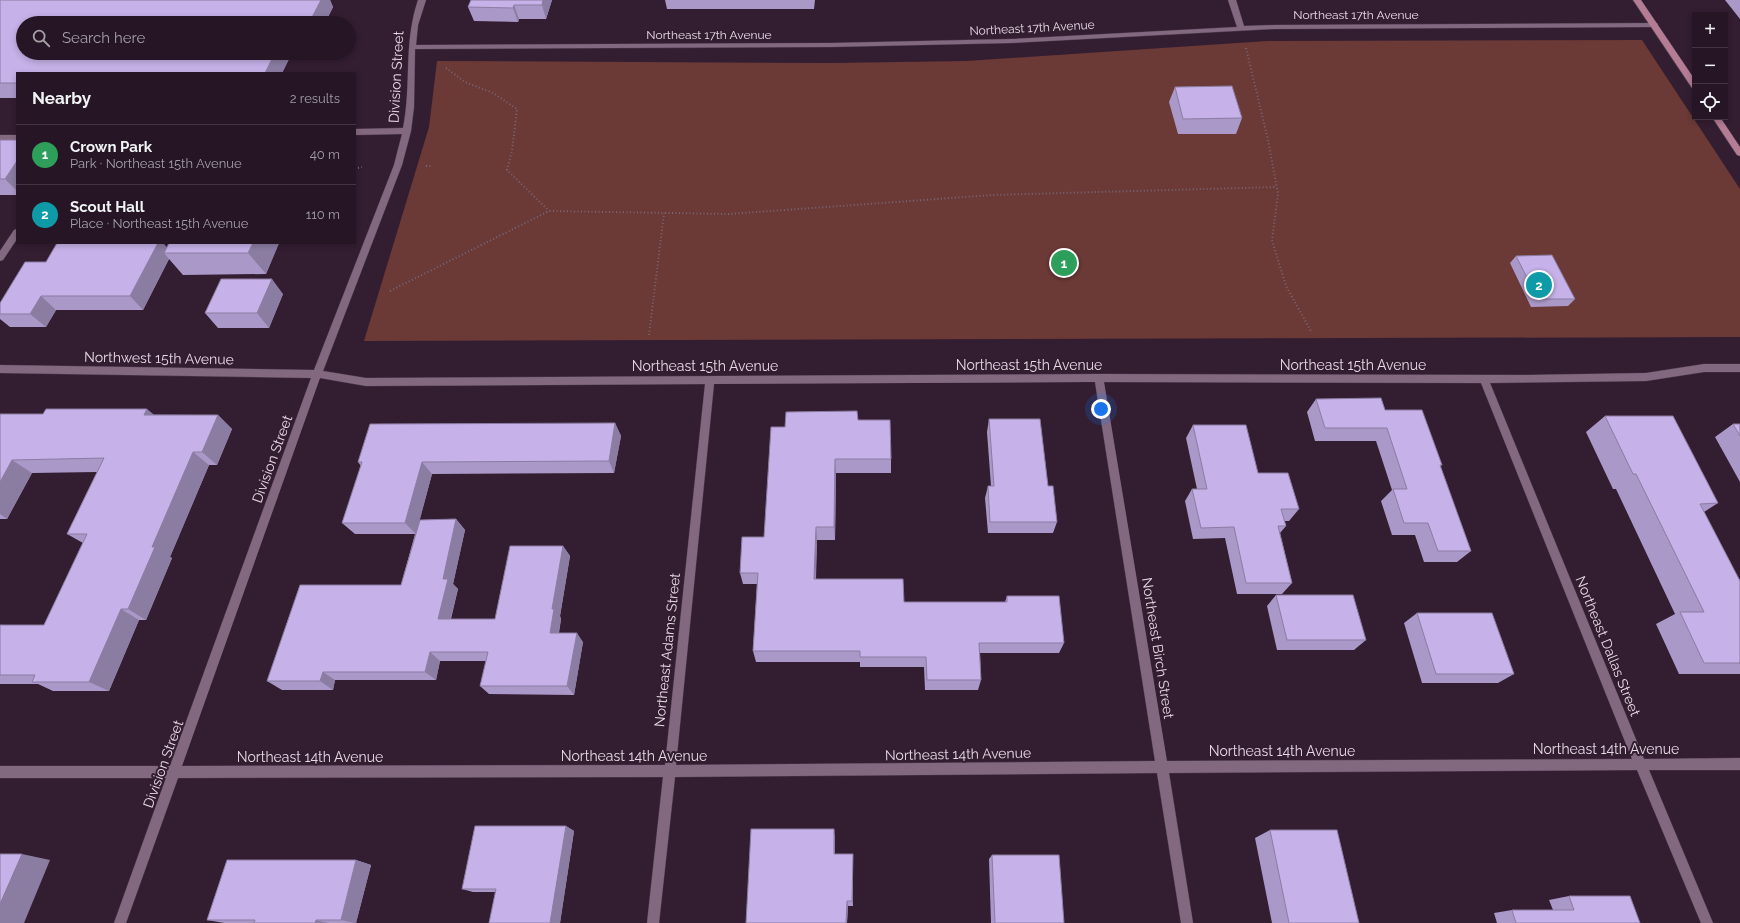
<!DOCTYPE html>
<html lang="en">
<head>
<meta charset="utf-8">
<style>
	body { margin:0; font-family:Raleway,sans-serif; background:#322332; color:#f1f3f6 }
	.controls { position:absolute; right:12px; top:12px; display:grid; overflow:hidden; border-radius:0px; box-shadow:0 2px 6px #0003 }
	.controls button { width:36px; height:36px; display:grid; place-items:center; padding:0; border:0; border-bottom:1px solid #423542; background:#261625; color:#f1f3f6; font:20px sans-serif }
	.you { position:absolute; left:1101px; top:409px; width:14px; height:14px; margin:-10px; border:3px solid #fff; border-radius:50%; background:#1a73e8; box-shadow:0 0 0 6px #1a73e833 }
	.badge { display:grid; place-items:center; width:26px; height:26px; border-radius:50%; background:#53cdca; color:#fff; font-size:13px; font-weight:700 }
	.pin { position:absolute; translate:-50% -50%; border:2px solid #fff; box-shadow:0 1px 4px #0006 }
	.list { margin:0; padding:0; list-style:none }
	h2 { display:flex; justify-content:space-between; align-items:center; height:52px; margin:0; padding:0 16px; font-size:17px }
	h2 small { font-size:13px; font-weight:400; color:#a49fa7 }
	.list li { display:grid; grid-template-columns:26px 1fr auto; gap:12px; align-items:center; box-sizing:border-box; height:60px; padding:0 16px; border-top:1px solid #423542 }
	.list b { display:block; font-size:15px; white-space:nowrap }
	.list p { margin:0; font-size:13px; white-space:nowrap; color:#a49fa7 }
	.list em { font-size:13px; font-style:normal; color:#a49fa7 }
	.icon { flex:none; width:22px; height:22px; fill:none; stroke:currentColor; stroke-width:2; stroke-linecap:round; stroke-linejoin:round }
	.map { position:relative; flex:none; width:1740px; height:923px; overflow:hidden }
	.search { position:absolute; background:#261625; box-shadow:0 2px 6px #0003; left:16px; top:16px; width:340px; height:44px; display:flex; align-items:center; gap:10px; box-sizing:border-box; padding:0 14px; border-radius:22px; color:#a49fa7; font-size:15px }
	.panel { position:absolute; background:#261625; box-shadow:0 2px 6px #0003; left:16px; top:72px; width:340px; height:172px; border-radius:0px }
	.map>svg:first-child { display:block }
	.green { fill:#6b3936 }
	.lines { fill:none; stroke-linecap:round; stroke-linejoin:round }
	.minor-casing { stroke:#4b394a; stroke-width:1 }
	.major-casing { stroke:#4b394a; stroke-width:1 }
	.path { stroke:#7a6778; stroke-width:2; stroke-dasharray:1 2.5; stroke-linecap:butt }
	.minor { fill:#836980; fill-rule:evenodd }
	.major { fill:#b47c95; fill-rule:evenodd }
	.wall { fill:#aa98c8 }
	.shaded-wall { fill:#8b7ca2 }
	.building { fill:#c6b1e8; stroke:#8b7ca2 }
	.labels { text-anchor:middle; dominant-baseline:central; stroke-width:4; stroke-linejoin:round; paint-order:stroke }
	.far-street-label { font-size:12px; fill:#e7d8e5; stroke:#331d31 }
	.street-label { font-size:14px; fill:#e7d8e5; stroke:#331d31 }
</style>
</head>
<body>
<div class="map">
<svg width="1740" height="923" viewBox="0 0 1740 923">
	<rect width="100%" height="100%" fill="#331d31"/>
	<path class="green" d="M1642 40 1740 189V337L364 341 429 127 437 61 832 63 966 61 1267 41Z"/>
	<g class="lines">
		<g class="minor-casing">
			<path id="minor" d="M418 0H426L418 25 416 45 831 43 1011 39 1237 27 1228 0H1236L1244 26 1274 25 1657 23 1658 25 1654 27 1274 29 1011 43 831 47 415 49 414 107 411 131 402 165 323 371 366 378 1099 374 1527 375 1646 373 1704 364H1740V372H1704L1646 381 1490 383 1644 759 1740 758V770H1649L1713 923H1701L1637 770 1169 773 1193 923H1181L1157 773 675 777 659 923H647L663 777 178 778 126 923H114L166 778H0V766H170L311 378 0 373V365L314 370 394 165 402 134 355 135V129L403 128C412 83 403 45 418 0ZM320 378 366 386 705 384 665 765 182 766ZM1095 382 1155 761 676 765 714 384ZM1104 382 1481 383 1632 759 1167 761Z
				M0 135H17V141H0Z
				M17 229V239L3 260 0 261V251L14 230Z"/>
		</g>
		<g class="major-casing">
			<path id="major" d="M1633 0H1641L1695 80V88H1692Z
				M1712 117H1720L1740 147V156L1737 155Z"/>
		</g>
		<path class="path" d="M1246 48 1268 140 1278 194 1272 240 1286 286 1312 333
			M446 68 465 82 493 93 517 109 512 151 507 170 549 211
			M426 166H432
			M358 168 362 167
			M390 291 549 211 729 214 992 195 1276 187
			M649 335 664 213"/>
		<use href="#minor" class="minor"/>
		<use href="#major" class="major"/>
	</g>
	<path class="wall" d="M0 0H330L333 7 325 23H23V53H292L282 73H17V98H0Z
		M471 0H552L546 19H519L518 22 474 21 468 7Z
		M665 0H815L814 9H667Z
		M1725 0H1740V19Z
		M1175 87 1242 118 1236 134H1178L1169 102Z
		M0 140H17V195H0Z
		M163 243 167 248 169 243H279L266 274 183 275 169 259 143 310H56L46 327H10L0 319V303L46 262Z
		M1516 256 1575 299 1568 306 1531 307 1510 263Z
		M283 294 269 328H218L205 313Z
		M1316 399 1385 410 1442 465 1440 467 1471 551 1457 562H1424L1415 535H1392L1381 501 1392 490 1376 441H1315L1307 412Z
		M0 414 218 415 232 429 217 465H209L170 557 172 558 146 620H139L109 691H53L38 684H0V625H44L83 543 67 534 97 472 32 473 7 519H0Z
		M1605 416 1718 503 1704 512 1740 581V674H1679L1656 624 1675 614 1616 489H1613L1586 432Z
		M989 419 1048 486 1057 522 1053 533H988L985 498 988 486H991L987 432Z
		M858 420 891 459V473H836L835 540H817L816 579 904 602H1005L1007 596 1064 643 1059 653H980L981 680 978 690H925L924 667H860V662H756L753 651 757 584H743L740 573 764 537 785 427Z
		M615 423 621 436 614 473 432 474 419 522 456 519 465 530 453 584 458 589 451 619H495L563 546 570 556 560 616 561 619 559 633 583 642 574 695 489 694 480 686 486 661H440L436 680H335L333 690H282L267 681 401 585 415 534H355L342 523 361 466 358 462Z
		M1733 424H1740V482L1715 437Z
		M1193 425 1258 473 1299 509 1289 521H1284L1286 526 1280 533 1292 583 1282 594H1237L1225 538 1193 539 1185 501 1192 489H1197L1186 438Z
		M1276 595 1366 640 1354 650H1277L1267 606Z
		M1417 613 1514 674 1498 683H1422L1404 623Z
		M566 826 574 831 560 923H489L496 892H473L462 889Z
		M1270 830 1359 923H1272L1255 838Z
		M835 836V854H853V906H848L847 923H746Z
		M992 855 1064 923H991L989 859Z
		M356 860 371 865 356 923H224L207 920Z
		M1569 896 1640 923H1497L1494 913 1512 910H1553L1549 900Z"/>
	<path class="shaded-wall" d="M321 0H330L333 7 325 23H309Z
		M543 0H552L546 19 542 5Z
		M514 5 519 19 518 22 513 8Z
		M275 53H292L282 73H265Z
		M17 161V191L5 179Z
		M158 243H163L172 253H164L169 259 143 310 130 296Z
		M253 243H279L266 274 248 253Z
		M272 279 283 294 269 328 257 313Z
		M41 296 56 310 46 327 30 314Z
		M147 409 163 422 144 415Z
		M218 415 232 429 217 465 202 452Z
		M615 423 621 436 614 473 609 461Z
		M193 452 209 465 170 557 172 558 146 620 128 609 152 547Z
		M835 459 836 473 835 540 834 527Z
		M12 460 32 473 7 519 0 514V482Z
		M422 462 432 474 416 534 405 523Z
		M456 519 465 530 453 584 458 589 448 628 438 619 443 579Z
		M816 527 817 540 815 590 814 579Z
		M563 546 570 556 560 616 561 619 557 642 550 633 552 609Z
		M121 609 139 620 109 691 89 682Z
		M577 633 583 642 574 695 567 686Z
		M430 652 440 661 436 680 425 672Z
		M323 672 335 680 333 690 320 681Z
		M566 826 574 831 560 923H550Z
		M834 829 835 836V860L834 854Z
		M22 854 50 860 24 923H0V904Z
		M853 854V906L852 901Z
		M356 860 371 865 356 923H354L341 920Z
		M847 901 848 906 847 923H846Z
		M316 920 329 923H315Z"/>
	<path class="building" d="M0 0H321L309 23H23V53H275L265 73H17V83H0Z
		M471 0H543L542 5H514L513 8 468 7Z
		M1232 86 1242 118 1183 119 1175 87Z
		M0 140H17V161L5 179H0Z
		M57 243H158L130 296H41L30 314H0V303L25 262H46Z
		M169 243H253L248 253H164Z
		M1552 255 1575 299H1538L1516 256Z
		M221 279H272L257 313H205Z
		M1381 398 1385 410H1422L1442 465H1440L1471 551H1438L1428 523H1404L1393 489H1407L1387 428H1325L1316 399Z
		M46 409H147L144 415H218L202 452H193L152 547H155L128 609H121L89 682H32L35 675H0V625H44L87 534H67L104 458 12 460 0 482V414H43Z
		M857 411 858 420H890L891 459H835L834 527H816L814 579H903L904 602H1007V596H1059L1064 643H979L981 680H927L926 657H860V651H753L758 573H740L742 537H764L771 427H785L786 412Z
		M1605 416H1673L1718 503 1700 504 1740 581V663H1704L1680 612H1704L1636 474H1633Z
		M989 419H1040L1048 486H1053L1057 522H990L988 486H994Z
		M615 423 609 461 422 462 405 523H342L362 462H358L370 424Z
		M1733 424H1740V436Z
		M1193 425H1246L1258 473H1288L1299 509H1281L1286 526H1278L1292 583H1246L1234 527 1201 528 1192 489H1207Z
		M456 519 443 579H448L438 619H495L510 546H563L552 609H554L550 633H577L567 686H480L488 652H430L425 672H323L320 681H267L300 585H401L420 520Z
		M1276 595H1353L1366 640H1287Z
		M1417 613H1492L1514 674H1436Z
		M475 826H566L550 923H489L496 889H462Z
		M751 829H834V854H853L852 901H847L846 923H746Z
		M1270 830H1337L1359 923H1289Z
		M0 854H22L0 904Z
		M992 855H1059L1064 923H995Z
		M227 860H356L341 920H316L315 923H254L255 920H207Z
		M1569 896H1630L1640 923H1516L1512 910H1574Z"/>
	<g class="labels">
		<g class="far-street-label">
			<text x="1356" y="15">Northeast 17th Avenue</text>
			<text transform="translate(1032 28) rotate(-3)">Northeast 17th Avenue</text>
			<text x="709" y="35">Northeast 17th Avenue</text>
		</g>
		<g class="street-label">
			<text transform="translate(396 77) rotate(-87)">Division Street</text>
			<text transform="translate(159 358) rotate(1)">Northwest 15th Avenue</text>
			<text x="1029" y="365">Northeast 15th Avenue</text>
			<text x="1353" y="365">Northeast 15th Avenue</text>
			<text x="705" y="366">Northeast 15th Avenue</text>
			<text transform="translate(272 459) rotate(-70)">Division Street</text>
			<text transform="translate(1608 646) rotate(68)">Northeast Dallas Street</text>
			<text transform="translate(1158 648) rotate(81)">Northeast Birch Street</text>
			<text transform="translate(667 650) rotate(-84)">Northeast Adams Street</text>
			<text x="1606" y="749">Northeast 14th Avenue</text>
			<text x="1282" y="751">Northeast 14th Avenue</text>
			<text transform="translate(958 754) rotate(-1)">Northeast 14th Avenue</text>
			<text x="634" y="756">Northeast 14th Avenue</text>
			<text x="310" y="757">Northeast 14th Avenue</text>
			<text transform="translate(163 764) rotate(-70)">Division Street</text>
		</g>
	</g>
</svg>
<div class="controls">
<button>+</button>
<button>−</button>
<button><svg class="icon" aria-label="locate" viewBox="0 0 24 24"><circle cx="12" cy="12" r="6"/><path d="M12 2v4M12 18v4M2 12h4M18 12h4"/></svg></button>
</div>
<div class="you"></div>
<div class="pin badge" style="left:1064px;top:263px;background:#2e9e5b">1</div>
<div class="pin badge" style="left:1539px;top:285px;background:#0f9aa8">2</div>
<div class="search"><svg class="icon" aria-label="search" viewBox="0 0 24 24"><circle cx="10" cy="10" r="6"/><path d="M15 15l6 6"/></svg>Search here</div>
<section class="panel">
<h2>Nearby<small>2 results</small></h2>
<ul class="list">
<li><span class="badge" style="background:#2e9e5b">1</span><div><b>Crown Park</b><p>Park · Northeast 15th Avenue</p></div><em>40 m</em></li>
<li><span class="badge" style="background:#0f9aa8">2</span><div><b>Scout Hall</b><p>Place · Northeast 15th Avenue</p></div><em>110 m</em></li>
</ul>
</section>
</div>
</body>
</html>
